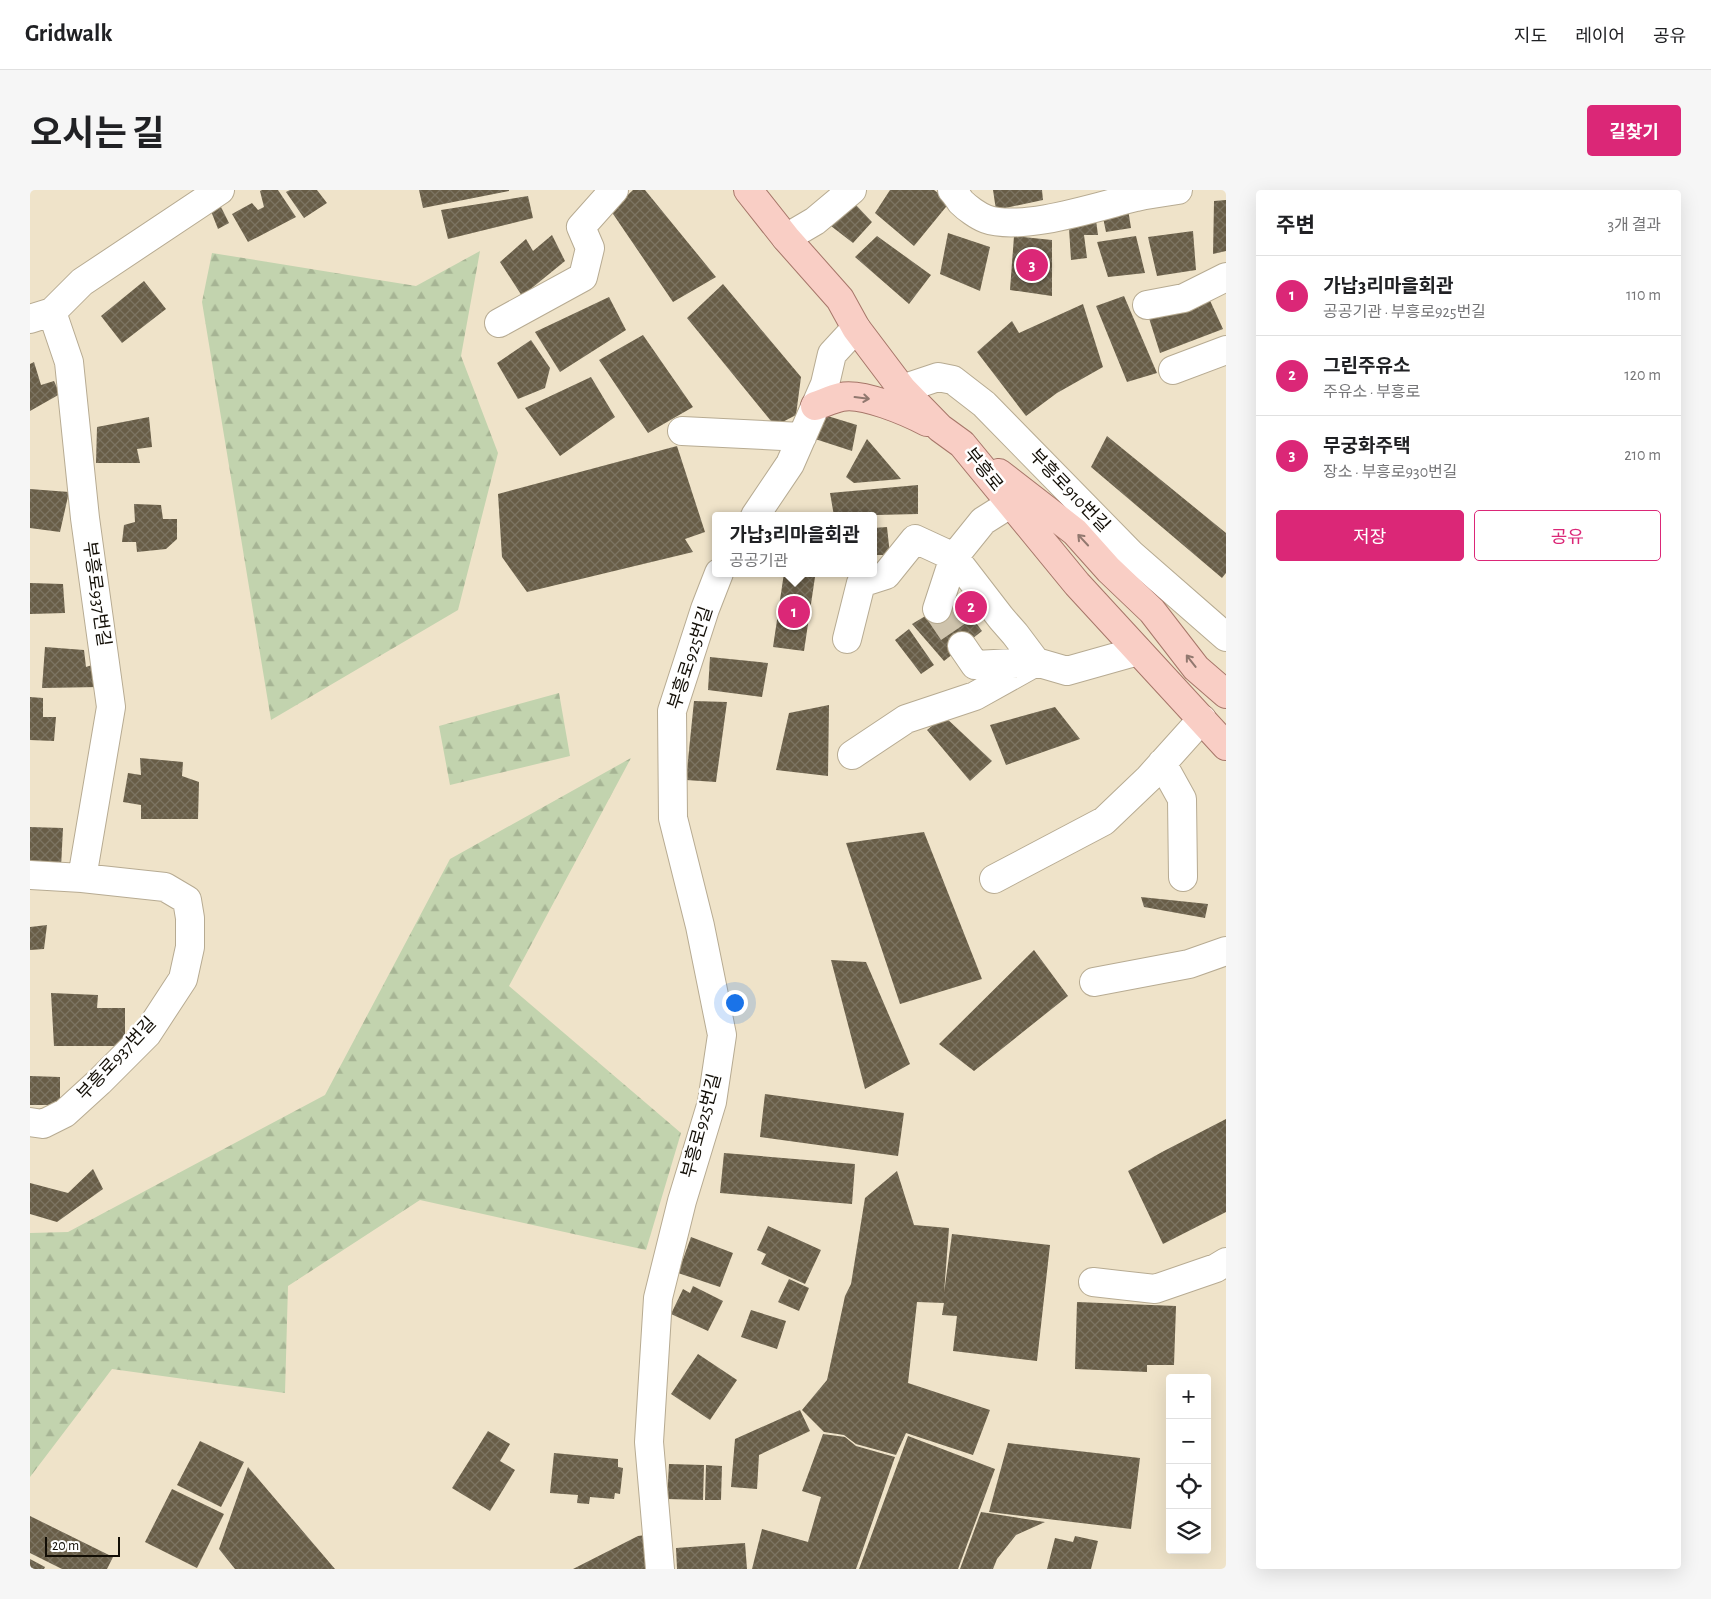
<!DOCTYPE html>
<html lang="ko">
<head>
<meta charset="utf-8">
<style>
	body { margin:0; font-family:"Alegreya Sans","Noto Sans KR",sans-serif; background:#f6f6f6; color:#202124 }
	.controls { position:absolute; right:15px; bottom:15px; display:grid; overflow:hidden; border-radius:5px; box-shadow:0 5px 20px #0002 }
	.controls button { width:45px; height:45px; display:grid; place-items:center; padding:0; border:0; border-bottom:1px solid #e0e0e0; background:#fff; color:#202124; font:25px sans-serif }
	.scale { position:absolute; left:15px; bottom:12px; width:75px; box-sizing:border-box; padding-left:5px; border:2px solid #120e06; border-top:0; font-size:14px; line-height:18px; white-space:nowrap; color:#120e06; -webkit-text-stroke:4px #fff; paint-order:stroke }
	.you { position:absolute; left:704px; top:812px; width:18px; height:18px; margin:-12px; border:4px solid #fff; border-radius:50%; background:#1a73e8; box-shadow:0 0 0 8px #1a73e833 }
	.badge { display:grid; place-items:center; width:32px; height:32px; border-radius:50%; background:#db2777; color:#fff; font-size:16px; font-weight:700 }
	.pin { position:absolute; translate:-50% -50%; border:2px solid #fff; box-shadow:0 1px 5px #0006 }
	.popup { position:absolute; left:682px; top:322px; width:165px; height:65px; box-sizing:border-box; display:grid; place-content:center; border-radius:5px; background:#fff; filter:drop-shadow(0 1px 4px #0005); font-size:16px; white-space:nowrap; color:#757577 }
	.popup b { font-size:19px; color:#202124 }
	.popup::after { content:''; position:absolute; left:50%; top:100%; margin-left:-10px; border:10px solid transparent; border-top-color:#fff }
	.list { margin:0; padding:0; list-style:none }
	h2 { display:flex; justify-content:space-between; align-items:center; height:65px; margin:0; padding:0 20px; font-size:21px }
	h2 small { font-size:16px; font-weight:400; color:#757577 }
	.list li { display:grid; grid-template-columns:32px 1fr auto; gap:15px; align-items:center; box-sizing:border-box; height:80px; padding:0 20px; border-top:1px solid #e0e0e0 }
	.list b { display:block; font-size:19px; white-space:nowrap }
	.list p { margin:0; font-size:16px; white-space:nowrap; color:#757577 }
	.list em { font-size:16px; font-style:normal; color:#757577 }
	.actions { display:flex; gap:10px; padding:15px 20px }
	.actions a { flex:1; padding:11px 0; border:1px solid #db2777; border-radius:5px; text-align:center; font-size:18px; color:#db2777 }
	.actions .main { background:#db2777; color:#fff }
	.icon { flex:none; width:28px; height:28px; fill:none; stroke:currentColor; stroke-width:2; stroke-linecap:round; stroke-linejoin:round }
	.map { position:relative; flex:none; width:1196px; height:1379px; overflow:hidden; border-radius:5px }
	header { display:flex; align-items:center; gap:30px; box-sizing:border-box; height:70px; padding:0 25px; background:#fff; border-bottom:1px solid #e0e0e0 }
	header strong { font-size:24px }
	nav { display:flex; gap:28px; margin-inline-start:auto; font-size:18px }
	.intro { display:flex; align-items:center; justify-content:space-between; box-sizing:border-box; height:120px; padding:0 30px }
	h1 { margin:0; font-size:35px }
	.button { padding:12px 22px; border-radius:5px; background:#db2777; color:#fff; font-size:18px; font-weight:700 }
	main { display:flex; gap:30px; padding:0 30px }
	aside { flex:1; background:#fff; border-radius:5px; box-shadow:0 5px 20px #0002 }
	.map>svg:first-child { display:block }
	.forest { fill:url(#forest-firs) }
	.building { fill:url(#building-cross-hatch) }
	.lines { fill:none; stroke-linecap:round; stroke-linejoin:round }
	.minor-tunnel { stroke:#cec3ac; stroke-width:28; stroke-dasharray:28 14; stroke-linecap:butt }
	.minor-casing { stroke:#b7ab92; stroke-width:30 }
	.major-casing { stroke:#a67669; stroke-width:30 }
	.minor { stroke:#fff; stroke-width:28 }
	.major { stroke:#f9cec5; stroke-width:28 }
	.oneway { stroke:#91786f }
	.labels { text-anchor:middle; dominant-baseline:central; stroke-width:5; stroke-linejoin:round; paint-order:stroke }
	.street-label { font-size:18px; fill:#120e06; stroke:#fff }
</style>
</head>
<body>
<header>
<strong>Gridwalk</strong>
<nav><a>지도</a><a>레이어</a><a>공유</a></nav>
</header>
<div class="intro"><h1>오시는 길</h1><a class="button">길찾기</a></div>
<main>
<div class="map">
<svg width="1196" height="1379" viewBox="0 0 1196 1379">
	<defs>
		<pattern id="forest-firs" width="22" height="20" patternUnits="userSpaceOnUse" patternTransform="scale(1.25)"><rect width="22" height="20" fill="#c2d3ae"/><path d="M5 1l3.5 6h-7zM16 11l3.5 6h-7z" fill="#a6b494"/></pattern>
		<pattern id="building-cross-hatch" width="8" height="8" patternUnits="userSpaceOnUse" patternTransform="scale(1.25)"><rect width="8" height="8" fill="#685d47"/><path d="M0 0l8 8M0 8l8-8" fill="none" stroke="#7c7462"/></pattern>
	</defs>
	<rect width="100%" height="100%" fill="#efe3c9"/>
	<path class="forest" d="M450 61 431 166 468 263 428 420 241 530 172 112 182 63 386 96Z
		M529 503 540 566 420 595 409 536Z
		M601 568 479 796 651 943 616 1060 390 1010 258 1096 255 1203 82 1179 0 1287V1043L38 1042 295 905 420 669Z"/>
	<path class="building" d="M232 0H248L266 27 218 52 202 24 222 13 228 20 234 17 230 1Z
		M260 0H287L297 13 274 28 256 2Z
		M389 0H479V1L393 18Z
		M603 0H615L686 87 643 112 581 21Z
		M860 0H904L920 12 884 56 845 23Z
		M963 0H1012L1013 10 966 20Z
		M498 6 503 28 418 49 411 20Z
		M1196 10V61L1183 64 1184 11Z
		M825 14 842 32 823 53 801 36Z
		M190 15 199 33 188 39 179 16Z
		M1098 19 1101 38 1076 42 1072 23Z
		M1066 30 1068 45H1054L1057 68 1041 70 1039 38Z
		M1163 41 1166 80 1127 86 1118 47Z
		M918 43 960 57 950 101 910 84Z
		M522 45 535 71 492 106 470 72 496 49 503 61Z
		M847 46 901 85 879 114 825 67Z
		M984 46 1022 50V106L980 100Z
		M1106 46 1115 83 1078 87 1067 52Z
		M114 91 136 119 92 153 71 126Z
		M693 94 771 187 766 225 745 236 657 128Z
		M1177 104 1193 139 1130 163 1118 125Z
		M1094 106 1127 183 1097 192 1066 116Z
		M579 107 596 140 530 182 505 142Z
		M1053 114 1073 177 1027 203 996 226 947 162 982 131 989 143Z
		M613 145 663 217 618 243 569 170Z
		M501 150 520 178 515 198 488 209 467 173Z
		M4 172 11 195 24 191 30 204 0 221V174Z
		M561 187 585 227 530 266 495 218Z
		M791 224 827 235 822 261 782 248Z
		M119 227 122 257 107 259 110 273H66L67 237Z
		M1077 246 1196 343V383L1192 388 1061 277Z
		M837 249 871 289 824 293 816 287Z
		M647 256 675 342 655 349 663 362 497 402 472 367 468 304Z
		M888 295V324L804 326 800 303Z
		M0 299 39 302 30 342 0 338Z
		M104 314 131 315 133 329H147V349L136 359 107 362 106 352H92L94 335 105 332Z
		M857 337 860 365H843V338Z
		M754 383 785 387 774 461 743 457Z
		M0 393 33 394 35 423 0 424Z
		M927 407 952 441 914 471 882 434Z
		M879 439 904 475 891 484 865 450Z
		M15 457 54 460 56 477 65 474 69 497 12 498Z
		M680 467 738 473 732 507 678 500Z
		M0 507 13 508V527H26L24 551 0 550Z
		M664 511 697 512 686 592 656 590Z
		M799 515 798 586 746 580 759 523Z
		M1025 517 1050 549 976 575 960 535Z
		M914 526 962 571 940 591 897 540Z
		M110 568 153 572 152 586 169 592 168 629H111V615L93 612 98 583 111 585Z
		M0 637 33 638 31 678 0 675Z
		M894 642 952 789 870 814 816 653Z
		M1111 707 1178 714 1175 728 1114 717Z
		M17 735 14 759 0 760V737Z
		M1004 760 1038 806 944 881 909 854Z
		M801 770 836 772 880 874 835 899Z
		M21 803 68 805 67 818H95V856H24Z
		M0 886 30 887V915H0Z
		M735 904 874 923 868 966 730 947Z
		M1196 929V1022L1133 1054 1098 981 1132 962Z
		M694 963 825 974 822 1014 690 1003Z
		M63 979 73 999 27 1032 0 1024V993L38 1003Z
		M867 981 884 1035 919 1038 914 1103 922 1044 1020 1055 1007 1171 923 1161 927 1126 912 1125 914 1113 887 1112 878 1193 960 1220 943 1265 876 1243 866 1265 826 1254 814 1245 794 1242 772 1220 797 1190 815 1106 821 1094 835 1008Z
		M738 1036 791 1060 775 1094 731 1074 736 1064 727 1060Z
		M661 1047 703 1063 690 1097 648 1083Z
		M759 1089 779 1098 769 1121 748 1112Z
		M663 1096 693 1111 678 1141 641 1124 653 1099 660 1103Z
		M1047 1112 1146 1116 1144 1175H1117V1182L1045 1179Z
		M721 1120 756 1131 747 1159 711 1147Z
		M668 1164 707 1190 680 1230 641 1204Z
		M770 1220 780 1241 729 1265 727 1299 701 1297 705 1249Z
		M458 1241 480 1254 470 1271 485 1280 460 1321 422 1298Z
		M793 1244 815 1247 826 1256 865 1267 826 1379H722L732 1339 778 1352 791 1307 772 1301Z
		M878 1246 965 1279 928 1379H829Z
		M170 1251 214 1272 191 1317 147 1295Z
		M978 1253 1110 1268 1101 1339 959 1322Z
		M524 1263 588 1269V1277L593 1278 590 1304 585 1303 584 1309 560 1307 559 1314 547 1313 548 1305 520 1303Z
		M639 1274 674 1275 673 1310 637 1309Z
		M676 1275 692 1276 691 1310H675Z
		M218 1277 305 1379H205L189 1359Z
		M142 1299 194 1324 167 1378 115 1352Z
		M951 1322 1015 1332 986 1345 967 1369 963 1379H930Z
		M0 1326 83 1367 77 1379H32L0 1363Z
		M616 1345 625 1379H543L608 1346Z
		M1045 1346 1068 1351 1061 1379H1017L1025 1348 1043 1352Z
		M715 1353 717 1379H647L646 1358Z
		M0 1369 15 1377 14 1379H0Z"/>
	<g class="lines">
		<path class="minor-tunnel" d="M907 419 932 456"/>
		<g class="minor-casing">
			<path id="minor" d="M922 0C926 4 928 8 931 12 937 18 948 26 956 29 992 42 1069 16 1106 7 1120 4 1134 2 1148 0
				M756 48 785 31 822 0
				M1117 115 1154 108 1196 87
				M22 122 39 172 55 328 81 517 52 688
				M0 129 22 122 52 92 190 0
				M469 133 553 87 560 58 551 37 584 0
				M1143 180 1196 160
				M872 199 908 187 923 190 954 214 1101 364 1196 447
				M652 241 772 247
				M725 326 760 274 795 194 802 164 826 138
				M907 419 924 367 953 331 980 314
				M817 449 831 393 856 385 885 349 924 367 971 428 985 444 1006 472 945 506 876 529 822 565
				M932 456 945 475 1006 472 1037 481 1108 461
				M1132 573 1152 609 1153 687
				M0 685 52 688 135 697 157 710 160 728V757L153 789 117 844 69 892 35 923 13 934 0 932
				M964 689 1074 631 1119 588 1172 529
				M1064 792 1159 774 1196 761
				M1063 1092 1125 1099 1186 1078 1196 1072
				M630 1379 619 1252 628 1108 652 1011 682 912 692 845 670 736 643 628 642 521 675 419 689 383"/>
		</g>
		<g class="major-casing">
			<path id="major" d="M718 0 756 48 810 109 826 138 872 199 910 238 932 254 1047 394 1196 556
				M785 216C794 213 802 209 811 207 832 202 878 222 897 232
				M969 283 1045 342 1079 380 1122 421 1166 478 1196 504"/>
		</g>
		<use href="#minor" class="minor"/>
		<use href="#major" class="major"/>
	</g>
	<defs><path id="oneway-shaft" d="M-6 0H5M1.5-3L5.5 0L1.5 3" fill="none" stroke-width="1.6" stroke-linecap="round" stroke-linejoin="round" transform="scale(1.25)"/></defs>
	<g class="oneway">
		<use href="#oneway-shaft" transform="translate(832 208) rotate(7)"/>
		<use href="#oneway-shaft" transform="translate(1053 350) rotate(-133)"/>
		<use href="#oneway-shaft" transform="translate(1161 471) rotate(-128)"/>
	</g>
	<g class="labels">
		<g class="street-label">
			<text transform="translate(953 280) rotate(51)">부흥로</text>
			<text transform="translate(1039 301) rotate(46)">부흥로910번길</text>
			<text transform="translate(66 404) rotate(82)">부흥로937번길</text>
			<text transform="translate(661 468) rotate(-72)">부흥로925번길</text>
			<text transform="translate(87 869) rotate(-47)">부흥로937번길</text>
			<text transform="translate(672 936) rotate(-75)">부흥로925번길</text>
		</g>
	</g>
</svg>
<div class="controls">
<button>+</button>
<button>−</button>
<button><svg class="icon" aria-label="locate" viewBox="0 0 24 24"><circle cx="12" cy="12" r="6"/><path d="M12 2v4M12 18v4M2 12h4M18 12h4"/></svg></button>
<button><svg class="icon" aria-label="layers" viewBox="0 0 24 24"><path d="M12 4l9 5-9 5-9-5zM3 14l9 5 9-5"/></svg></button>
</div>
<div class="scale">20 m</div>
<div class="you"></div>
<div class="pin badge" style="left:764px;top:422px">1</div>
<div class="popup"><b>가납3리마을회관</b>공공기관</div>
<div class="pin badge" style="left:941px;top:417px">2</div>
<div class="pin badge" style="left:1002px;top:75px">3</div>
</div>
<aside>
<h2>주변<small>3개 결과</small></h2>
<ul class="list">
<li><span class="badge">1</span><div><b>가납3리마을회관</b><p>공공기관 · 부흥로925번길</p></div><em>110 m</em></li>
<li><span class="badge">2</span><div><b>그린주유소</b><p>주유소 · 부흥로</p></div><em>120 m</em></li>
<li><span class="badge">3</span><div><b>무궁화주택</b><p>장소 · 부흥로930번길</p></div><em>210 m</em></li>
</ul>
<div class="actions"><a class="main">저장</a><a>공유</a></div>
</aside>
</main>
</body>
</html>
